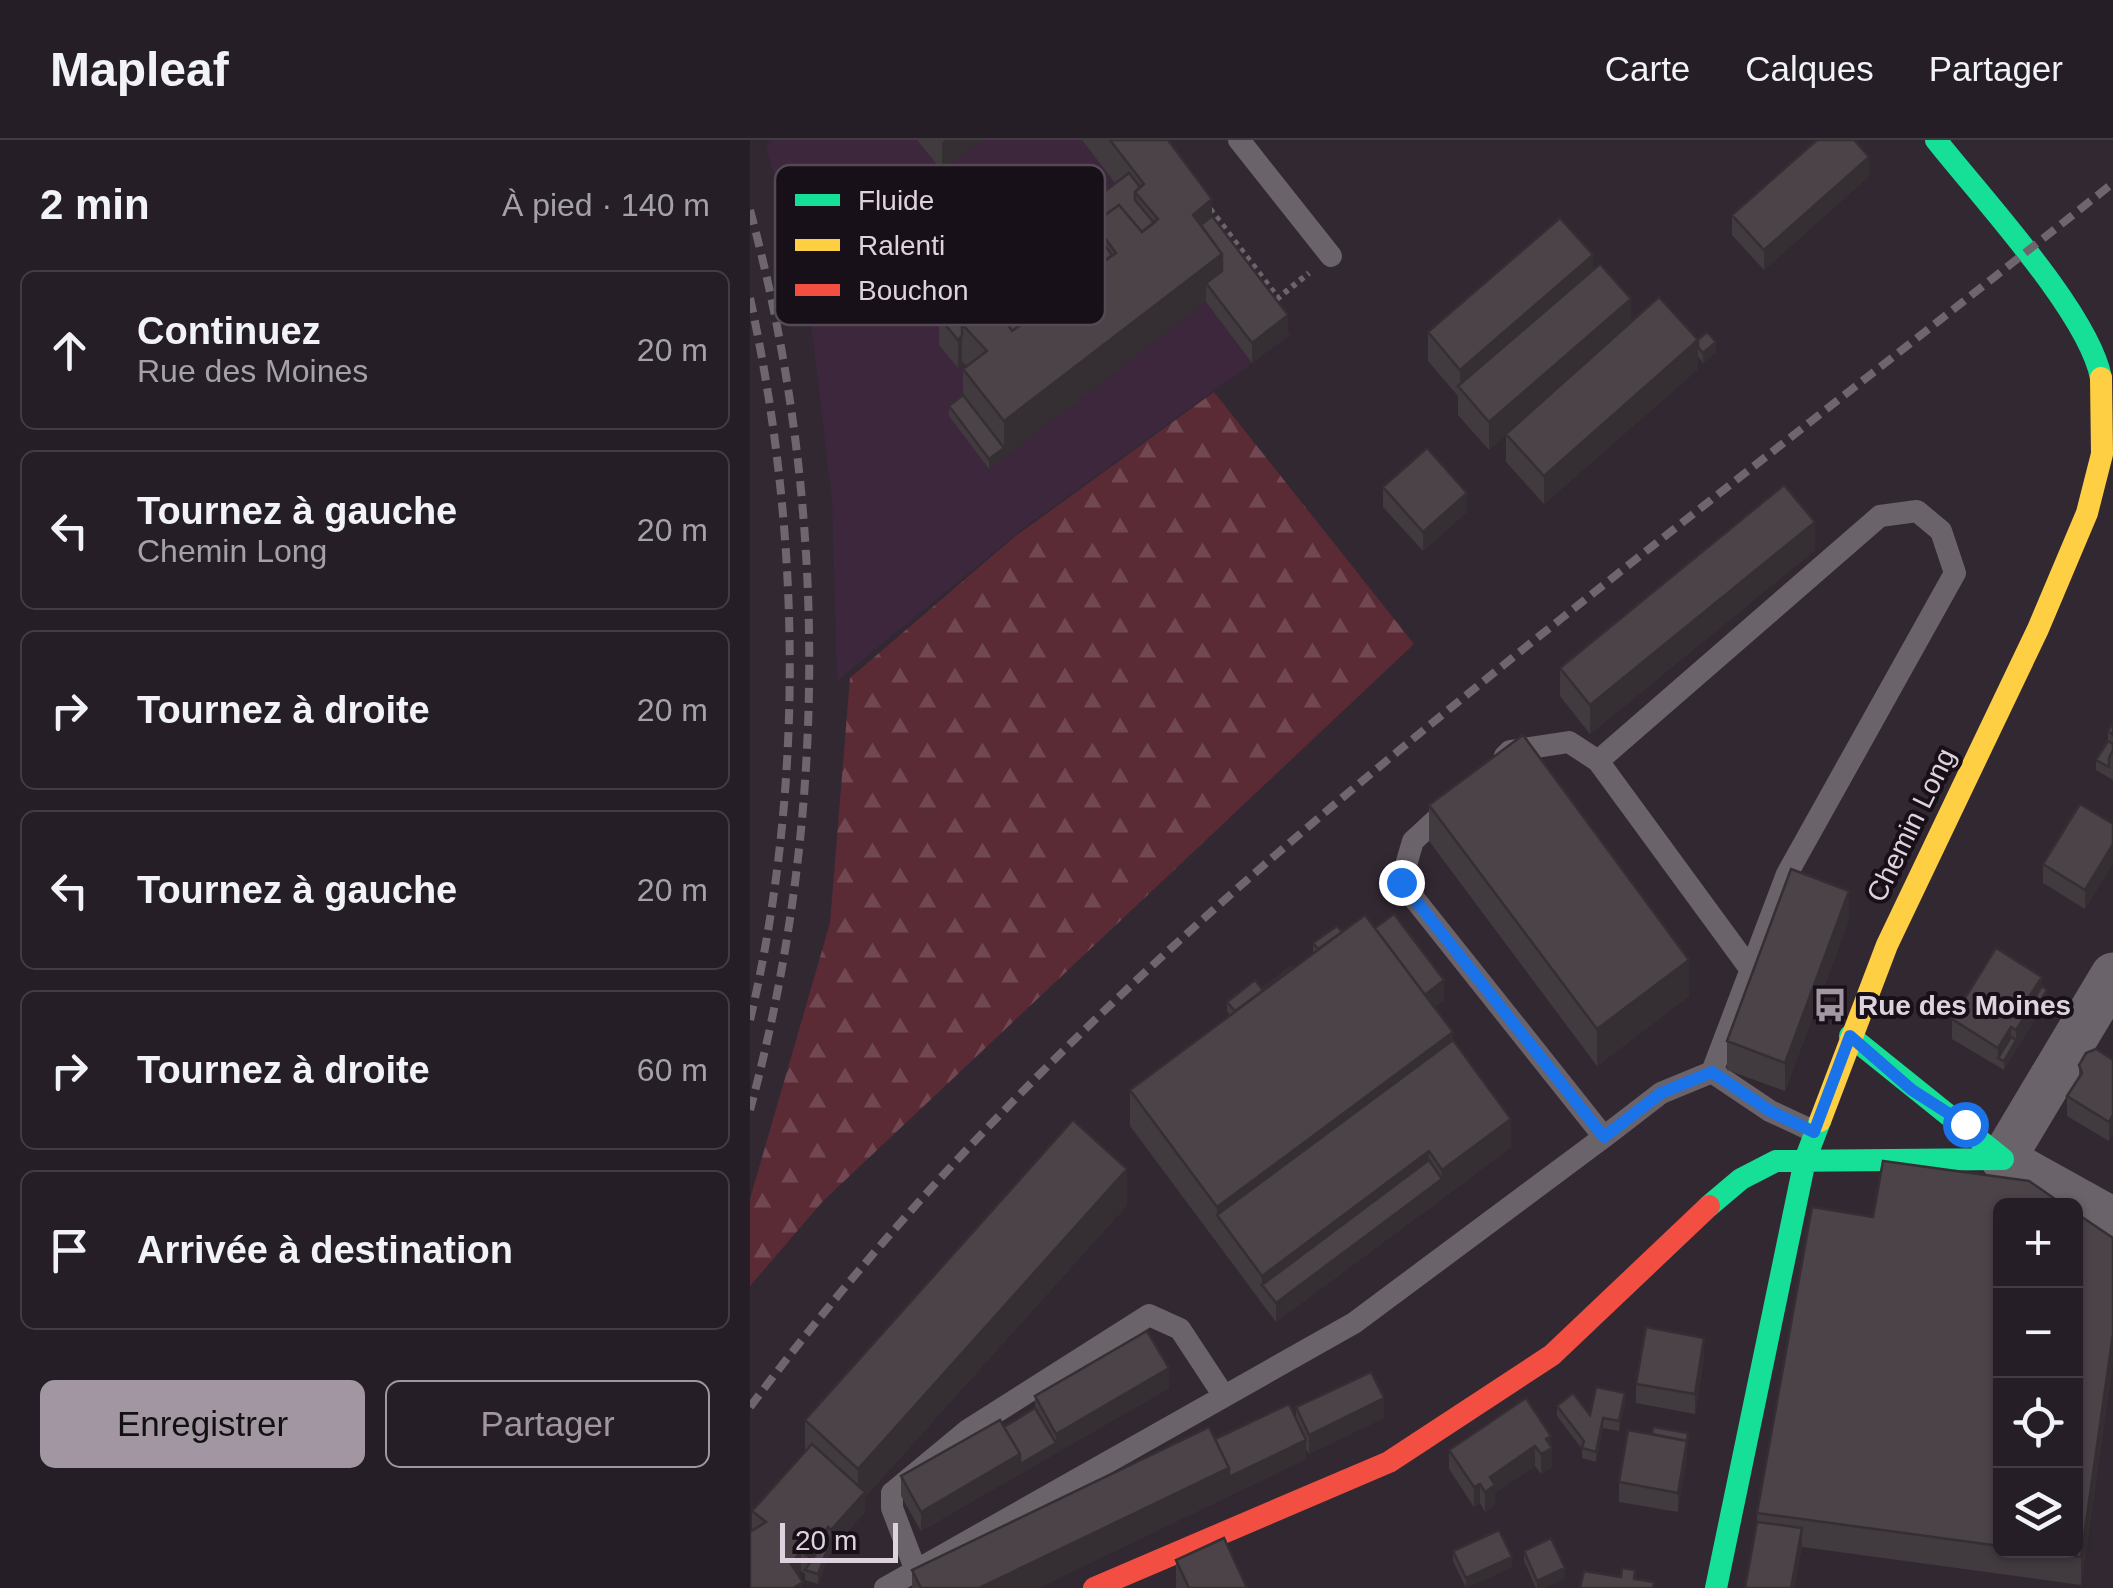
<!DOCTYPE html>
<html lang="fr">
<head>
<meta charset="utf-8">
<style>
	body { margin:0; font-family:Helvetica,sans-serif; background:#2e272e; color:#f1f3f6 }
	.controls { position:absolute; right:30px; bottom:30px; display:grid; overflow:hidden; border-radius:15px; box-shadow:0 2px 8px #0004 }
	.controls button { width:90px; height:90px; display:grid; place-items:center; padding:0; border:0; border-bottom:2px solid #423c43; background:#261e26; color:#f1f3f6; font:50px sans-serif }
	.scale { position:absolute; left:30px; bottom:25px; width:118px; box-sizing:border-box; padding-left:10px; border:5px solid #ddd2de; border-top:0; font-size:28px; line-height:35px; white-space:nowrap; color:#ddd2de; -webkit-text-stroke:8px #181018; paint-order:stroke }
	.stop { position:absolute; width:30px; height:30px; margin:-22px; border:8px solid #1a73e8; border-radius:50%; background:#fff }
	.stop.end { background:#1a73e8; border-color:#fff; box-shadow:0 2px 10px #0008 }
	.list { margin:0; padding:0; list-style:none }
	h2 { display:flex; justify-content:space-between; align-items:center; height:130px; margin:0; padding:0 40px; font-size:42px }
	h2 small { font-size:32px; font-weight:400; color:#a4a2a7 }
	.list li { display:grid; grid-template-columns:65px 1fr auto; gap:30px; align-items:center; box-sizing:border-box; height:160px; margin:0 20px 20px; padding:0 20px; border:2px solid #423c43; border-radius:15px }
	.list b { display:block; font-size:38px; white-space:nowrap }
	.list p { margin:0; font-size:32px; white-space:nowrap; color:#a4a2a7 }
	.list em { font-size:32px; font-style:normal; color:#a4a2a7 }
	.actions { display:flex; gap:20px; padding:30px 40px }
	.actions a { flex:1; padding:22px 0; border:2px solid #a196a2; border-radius:15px; text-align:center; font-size:35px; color:#a196a2 }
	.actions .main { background:#a196a2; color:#111 }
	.icon { flex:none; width:55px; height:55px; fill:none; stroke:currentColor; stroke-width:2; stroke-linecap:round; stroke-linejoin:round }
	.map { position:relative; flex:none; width:1363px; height:1448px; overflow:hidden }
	header { display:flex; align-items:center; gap:60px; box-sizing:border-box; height:140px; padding:0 50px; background:#261e26; border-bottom:2px solid #423c43 }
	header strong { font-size:48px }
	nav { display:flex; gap:55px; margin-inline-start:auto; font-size:35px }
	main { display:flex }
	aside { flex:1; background:#261e26 }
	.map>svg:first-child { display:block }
	.built { fill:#3c273c }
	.forest { fill:url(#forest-firs) }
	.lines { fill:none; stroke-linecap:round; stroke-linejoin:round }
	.path { stroke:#6b646b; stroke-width:6; stroke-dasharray:5 5; stroke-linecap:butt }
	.lane { stroke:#6a636a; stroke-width:22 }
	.street { stroke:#6a636a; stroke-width:45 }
	.fast { stroke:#16e098; stroke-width:22 }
	.slow { stroke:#ffcf43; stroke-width:22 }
	.jam { stroke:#f24e42; stroke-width:22 }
	.rail { stroke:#6e666e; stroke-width:8; stroke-dasharray:15 8; stroke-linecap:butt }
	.wall { fill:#413a3f }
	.shaded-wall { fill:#352f33 }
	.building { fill:#4c4349; stroke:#352f33; stroke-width:2.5 }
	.route { stroke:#1a73e8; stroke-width:12 }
	.labels { text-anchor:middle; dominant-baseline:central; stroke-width:8; stroke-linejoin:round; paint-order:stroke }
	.street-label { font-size:28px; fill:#ddd2de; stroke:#181018 }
	.poi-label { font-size:28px; font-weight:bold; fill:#ddd2de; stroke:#181018; text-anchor:start }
	.key { fill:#181018; stroke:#534a53; stroke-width:2.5 }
	.key-label { font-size:28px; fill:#ddd2de }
</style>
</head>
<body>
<header>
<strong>Mapleaf</strong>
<nav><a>Carte</a><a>Calques</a><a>Partager</a></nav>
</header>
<main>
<aside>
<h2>2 min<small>À pied · 140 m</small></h2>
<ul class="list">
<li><svg class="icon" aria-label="ahead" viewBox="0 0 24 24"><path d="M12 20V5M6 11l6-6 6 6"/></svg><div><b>Continuez</b><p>Rue des Moines</p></div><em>20 m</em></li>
<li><svg class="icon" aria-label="left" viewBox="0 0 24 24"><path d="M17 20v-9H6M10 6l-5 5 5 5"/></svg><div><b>Tournez à gauche</b><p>Chemin Long</p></div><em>20 m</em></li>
<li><svg class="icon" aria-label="right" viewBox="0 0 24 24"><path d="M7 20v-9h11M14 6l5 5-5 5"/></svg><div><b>Tournez à droite</b></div><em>20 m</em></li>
<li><svg class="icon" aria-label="left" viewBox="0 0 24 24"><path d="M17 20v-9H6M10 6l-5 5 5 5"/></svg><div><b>Tournez à gauche</b></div><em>20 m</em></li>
<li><svg class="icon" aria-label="right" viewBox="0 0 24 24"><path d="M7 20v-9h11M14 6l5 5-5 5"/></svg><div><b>Tournez à droite</b></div><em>60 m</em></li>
<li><svg class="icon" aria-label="arrive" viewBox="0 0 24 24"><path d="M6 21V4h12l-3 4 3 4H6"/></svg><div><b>Arrivée à destination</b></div></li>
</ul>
<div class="actions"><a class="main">Enregistrer</a><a>Partager</a></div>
</aside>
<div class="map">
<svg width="1363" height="1448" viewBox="0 0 1363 1448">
	<defs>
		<pattern id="forest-firs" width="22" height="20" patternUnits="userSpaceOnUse" patternTransform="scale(2.5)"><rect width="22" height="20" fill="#5a2a35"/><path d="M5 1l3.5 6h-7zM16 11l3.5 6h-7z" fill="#714852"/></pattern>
	</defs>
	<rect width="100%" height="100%" fill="#322832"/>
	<path class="built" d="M23 0H390L541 195 271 390 87 541 82 360 57 149 16 6Z"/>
	<path class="forest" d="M464 252 664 504 73 1061 0 1146V1059L80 783 100 538 263 398Z"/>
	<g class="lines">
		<path class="path" d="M460 69 528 158 559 133"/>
		<path class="lane" d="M489 0 581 116
			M755 616 760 611 819 602 848 621
			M702 665 663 701 651 742 854 997 911 953 962 932
			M1001 830 848 621 1130 376 1167 371 1191 391 1205 433 1037 734 962 932 1020 971 1065 992
			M166 1431 142 1368V1353L218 1290 399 1175 430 1189 474 1256
			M135 1448 604 1183 854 997"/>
		<path class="street" d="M1363 835 1253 1019 1363 1080"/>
		<path class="fast" d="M1186 0C1230 56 1339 173 1351 238
			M959 1066 991 1039 1026 1021 1253 1019 1100 896
			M966 1448 1055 1020 1070 981"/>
		<path class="slow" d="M1070 981 1137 805 1288 489 1337 373 1352 314 1351 238"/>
		<path class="jam" d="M344 1448 639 1322 802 1215 959 1066"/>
		<path class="rail" d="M0 70C79 362 79 678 0 970
			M0 158C51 392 55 647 0 880
			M0 1267C236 953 507 722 812 478 995 332 1180 189 1363 43"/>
	</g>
	<path class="wall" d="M167 0H232L192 31Z
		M332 0H418L462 76 538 195 502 223 456 162 239 329 199 276V266L213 255V229L217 226 214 223 208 228 189 205V177L365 43Z
		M1119 36 1014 130 982 95V75Z
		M843 130 881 182 948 200 966 212 953 223 948 217V229L794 364 756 322V295L739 310 708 275V256L678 221V192Z
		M633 347 717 372 673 411 633 367Z
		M1065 410 840 594 810 556V528Z
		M1363 582V640L1346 630V620L1358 601V591Z
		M679 665 939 856 847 926 679 701Z
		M1363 684V723L1335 769 1293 743V724Z
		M1099 780 1035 951 977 930V901Z
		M625 788 694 860 684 867 761 1007 526 1182 380 986V950L480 875 477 871V862L512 849 542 829 563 813V803L592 792Z
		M1292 846 1297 859 1254 930 1202 899V879Z
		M1363 920 1359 1001 1317 976V956L1329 937V925Z
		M377 1065 115 1357V1372L81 1410 68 1444 55 1440V1434L51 1431 48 1435 53 1448 2 1390V1371L55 1312V1280Z
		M1250 1066V1410H1326L1363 1098V1222L1331 1445 1052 1407 1044 1448H995L1007 1382V1373L1123 1077Z
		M954 1217 945 1274 886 1263V1244Z
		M419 1248 171 1391 151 1356V1336L254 1287 285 1268V1256Z
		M875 1263 869 1291 853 1288 846 1322 832 1318V1309L807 1276V1266L840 1275Z
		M546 1267 634 1278 559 1314 556 1309V1319L288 1448H162V1430L465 1299 546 1278Z
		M938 1303 928 1372 869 1362V1342Z
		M801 1306 802 1327 791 1334 785 1326 745 1353V1365L735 1372 730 1363 724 1367 699 1329V1310Z
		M703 1411 762 1427 716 1448 703 1421Z
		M774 1411 815 1438 794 1448H786L774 1421Z
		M426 1420 497 1448H426Z"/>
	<path class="shaded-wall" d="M195 0H232L192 31V3Z
		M1119 17V36L1014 130V110Z
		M462 59V95L452 104 443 75Z
		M472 114V150L456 143V162L239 329V319L254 308V281Z
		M843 115V144L710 249V230Z
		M881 159V187L739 310V282Z
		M538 175V195L502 223V203Z
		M212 196V221L214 223 208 228V200Z
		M948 200V229L794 364V336Z
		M966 202V212L953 223V213Z
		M717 353V372L673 411V392Z
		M1065 382V410L840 594V565Z
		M1363 704V723L1335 769V750Z
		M1099 751V780L1035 951V923Z
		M939 820V856L847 926V889Z
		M1292 837V856L1297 850V859L1254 930V921L1266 900V890L1279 857Z
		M694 840V860L670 877V858Z
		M1261 887V907L1248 918V908Z
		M703 892V928L467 1075V1067Z
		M1363 975V994L1359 1001V982Z
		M761 979V1007L692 1058V1030Z
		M679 1011V1040L512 1145V1136Z
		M377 1029V1065L115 1357V1372L81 1410V1390L108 1360V1329Z
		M692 1039V1058L526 1182V1163Z
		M1363 1194V1222L1331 1445V1417Z
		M954 1198V1217L945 1274V1254Z
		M419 1228V1248L171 1391V1372L270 1314 306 1303V1294Z
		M875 1253V1263L869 1291V1281Z
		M634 1258V1278L559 1314V1295Z
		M853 1278V1288L846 1322V1312Z
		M938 1293 937 1320 928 1372V1353Z
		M801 1296 802 1327 791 1334V1314L796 1299Z
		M556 1300V1319L288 1448H229L479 1328Z
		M785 1306V1326L745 1353V1365L735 1372V1352L740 1337Z
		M730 1344V1363L724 1367V1347Z
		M78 1387V1406L58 1431V1416Z
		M1052 1388V1407L1044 1448H1041Z
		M81 1400V1410L68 1444V1434Z
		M51 1411V1431L41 1443V1424Z
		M762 1417V1427L716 1448V1438Z
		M815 1428V1438L794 1448H787V1441Z"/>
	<path class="building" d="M360 0H418L462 59 443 75 472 114 254 281 213 229 237 211 212 184 242 160 262 191 286 173 265 143 290 123 315 152 324 143 304 113 328 94 352 123 366 113 344 83 369 65 392 92 408 79 385 52 394 44Z
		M1067 0H1104L1119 17 1014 110 982 75Z
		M379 33 390 47 385 52V60L404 83 392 92 369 65 344 83V91L362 115 352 123 328 94 304 113V121L321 146 315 152 290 123 265 143 268 148 265 151 283 176 262 191 242 160 212 184V196L208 200 189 177Z
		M462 76 538 175 502 203 456 143 472 131V114L451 85Z
		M810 78 843 115 710 230 678 192Z
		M850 124 881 159 739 282 708 246Z
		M909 157 948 200 794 336 756 294Z
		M957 192 966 202 953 213 948 207V200L944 203Z
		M213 255 254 308 239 319 199 266Z
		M677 308 717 353 673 392 633 347Z
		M1034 345 1065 382 840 565 810 528Z
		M1363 582V595L1358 591Z
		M773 595 939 820 847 889 679 665Z
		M1358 601 1363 604V610L1359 618V627L1346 620Z
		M1330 664 1363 684V704L1335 750 1293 724Z
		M1041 729 1099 751 1035 923 977 901Z
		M644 774 694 840 675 855 625 788Z
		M615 775 703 892 467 1067 380 950Z
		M587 786 592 792 568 809 563 803Z
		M1246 808 1292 837 1279 857 1285 860 1266 890 1261 887 1248 908 1202 879Z
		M541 827 542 829 485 871 477 862 505 840 512 849Z
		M1292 846 1297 850 1285 870V860L1284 859Z
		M1261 897 1266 900 1254 921 1248 918Z
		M703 900 761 979 692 1030 679 1011 512 1136 467 1075Z
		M1346 909 1363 920V975L1359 982 1317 956 1332 933 1329 925 1336 913Z
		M323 980 377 1029 108 1329 55 1280Z
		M679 1020 692 1039 526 1163 512 1145Z
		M1133 1021 1279 1041 1315 1066H1250V1406L1007 1373 1062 1067 1123 1077Z
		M1326 1073 1363 1098V1194L1331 1417 1284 1410H1326Z
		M896 1187 954 1198 945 1254 886 1244Z
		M397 1191 419 1228 306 1294 285 1256Z
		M621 1232 634 1258 559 1295 546 1267Z
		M846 1247 875 1253 869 1281 853 1278 846 1312 832 1308 834 1301 807 1266 823 1253 840 1275Z
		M776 1258 801 1296 796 1299 802 1308 791 1314 785 1306 740 1337 745 1345 735 1352 730 1344 724 1347 699 1310Z
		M539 1264 556 1300 479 1337V1328L465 1299Z
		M285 1268 306 1303 270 1324V1314L254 1287Z
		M250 1280 270 1314 171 1372 151 1336Z
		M459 1287 479 1328 229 1448H171L162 1430Z
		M903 1287 938 1293 937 1301 902 1294Z
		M878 1290 937 1301 928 1353 869 1342Z
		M62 1304 115 1352 81 1390 78 1387 58 1416 51 1411 41 1424 53 1442 43 1448H0V1392L16 1382 2 1371Z
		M1007 1382 1052 1388 1041 1448H995Z
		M749 1390 762 1417 716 1438 703 1411Z
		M78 1396 81 1400 68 1434 55 1430Z
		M474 1398 497 1448H439L426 1420Z
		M801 1398 815 1428 787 1441 774 1411Z
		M872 1428 885 1430 884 1439 904 1442 903 1448H830L834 1431 871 1437Z"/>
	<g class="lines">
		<path class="route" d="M651 742 854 997 911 953 962 932 1020 971 1064 992 1100 896 1162 950 1215 984"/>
	</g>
	<defs>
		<g id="bus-bare" transform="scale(2.7)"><path d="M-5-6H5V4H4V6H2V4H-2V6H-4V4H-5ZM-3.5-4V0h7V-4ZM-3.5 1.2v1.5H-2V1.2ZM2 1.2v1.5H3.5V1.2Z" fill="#a196a2" stroke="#181018" stroke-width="2.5" paint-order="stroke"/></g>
	</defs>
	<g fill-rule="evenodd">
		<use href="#bus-bare" x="1080" y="865"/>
	</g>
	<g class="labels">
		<g class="street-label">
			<text transform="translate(1161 685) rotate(-64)">Chemin Long</text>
		</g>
		<g class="poi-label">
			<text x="1108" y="865">Rue des Moines</text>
		</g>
	</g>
	<rect x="25" y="25" width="330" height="160" rx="15" class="key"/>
	<rect x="45" y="54" width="45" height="12" fill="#16e098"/>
	<rect x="45" y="99" width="45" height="12" fill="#ffcf43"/>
	<rect x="45" y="144" width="45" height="12" fill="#f24e42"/>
	<g class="key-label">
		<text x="108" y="70">Fluide</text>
		<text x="108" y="115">Ralenti</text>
		<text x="108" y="160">Bouchon</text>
	</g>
</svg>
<div class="controls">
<button>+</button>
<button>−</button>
<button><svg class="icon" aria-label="locate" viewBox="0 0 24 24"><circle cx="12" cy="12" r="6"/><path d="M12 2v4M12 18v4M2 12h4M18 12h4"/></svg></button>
<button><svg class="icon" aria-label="layers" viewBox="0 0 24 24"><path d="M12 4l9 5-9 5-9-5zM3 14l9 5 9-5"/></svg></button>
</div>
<div class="scale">20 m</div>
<div class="stop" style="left:1215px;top:984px"></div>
<div class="stop end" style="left:651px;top:742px"></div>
</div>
</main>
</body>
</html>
